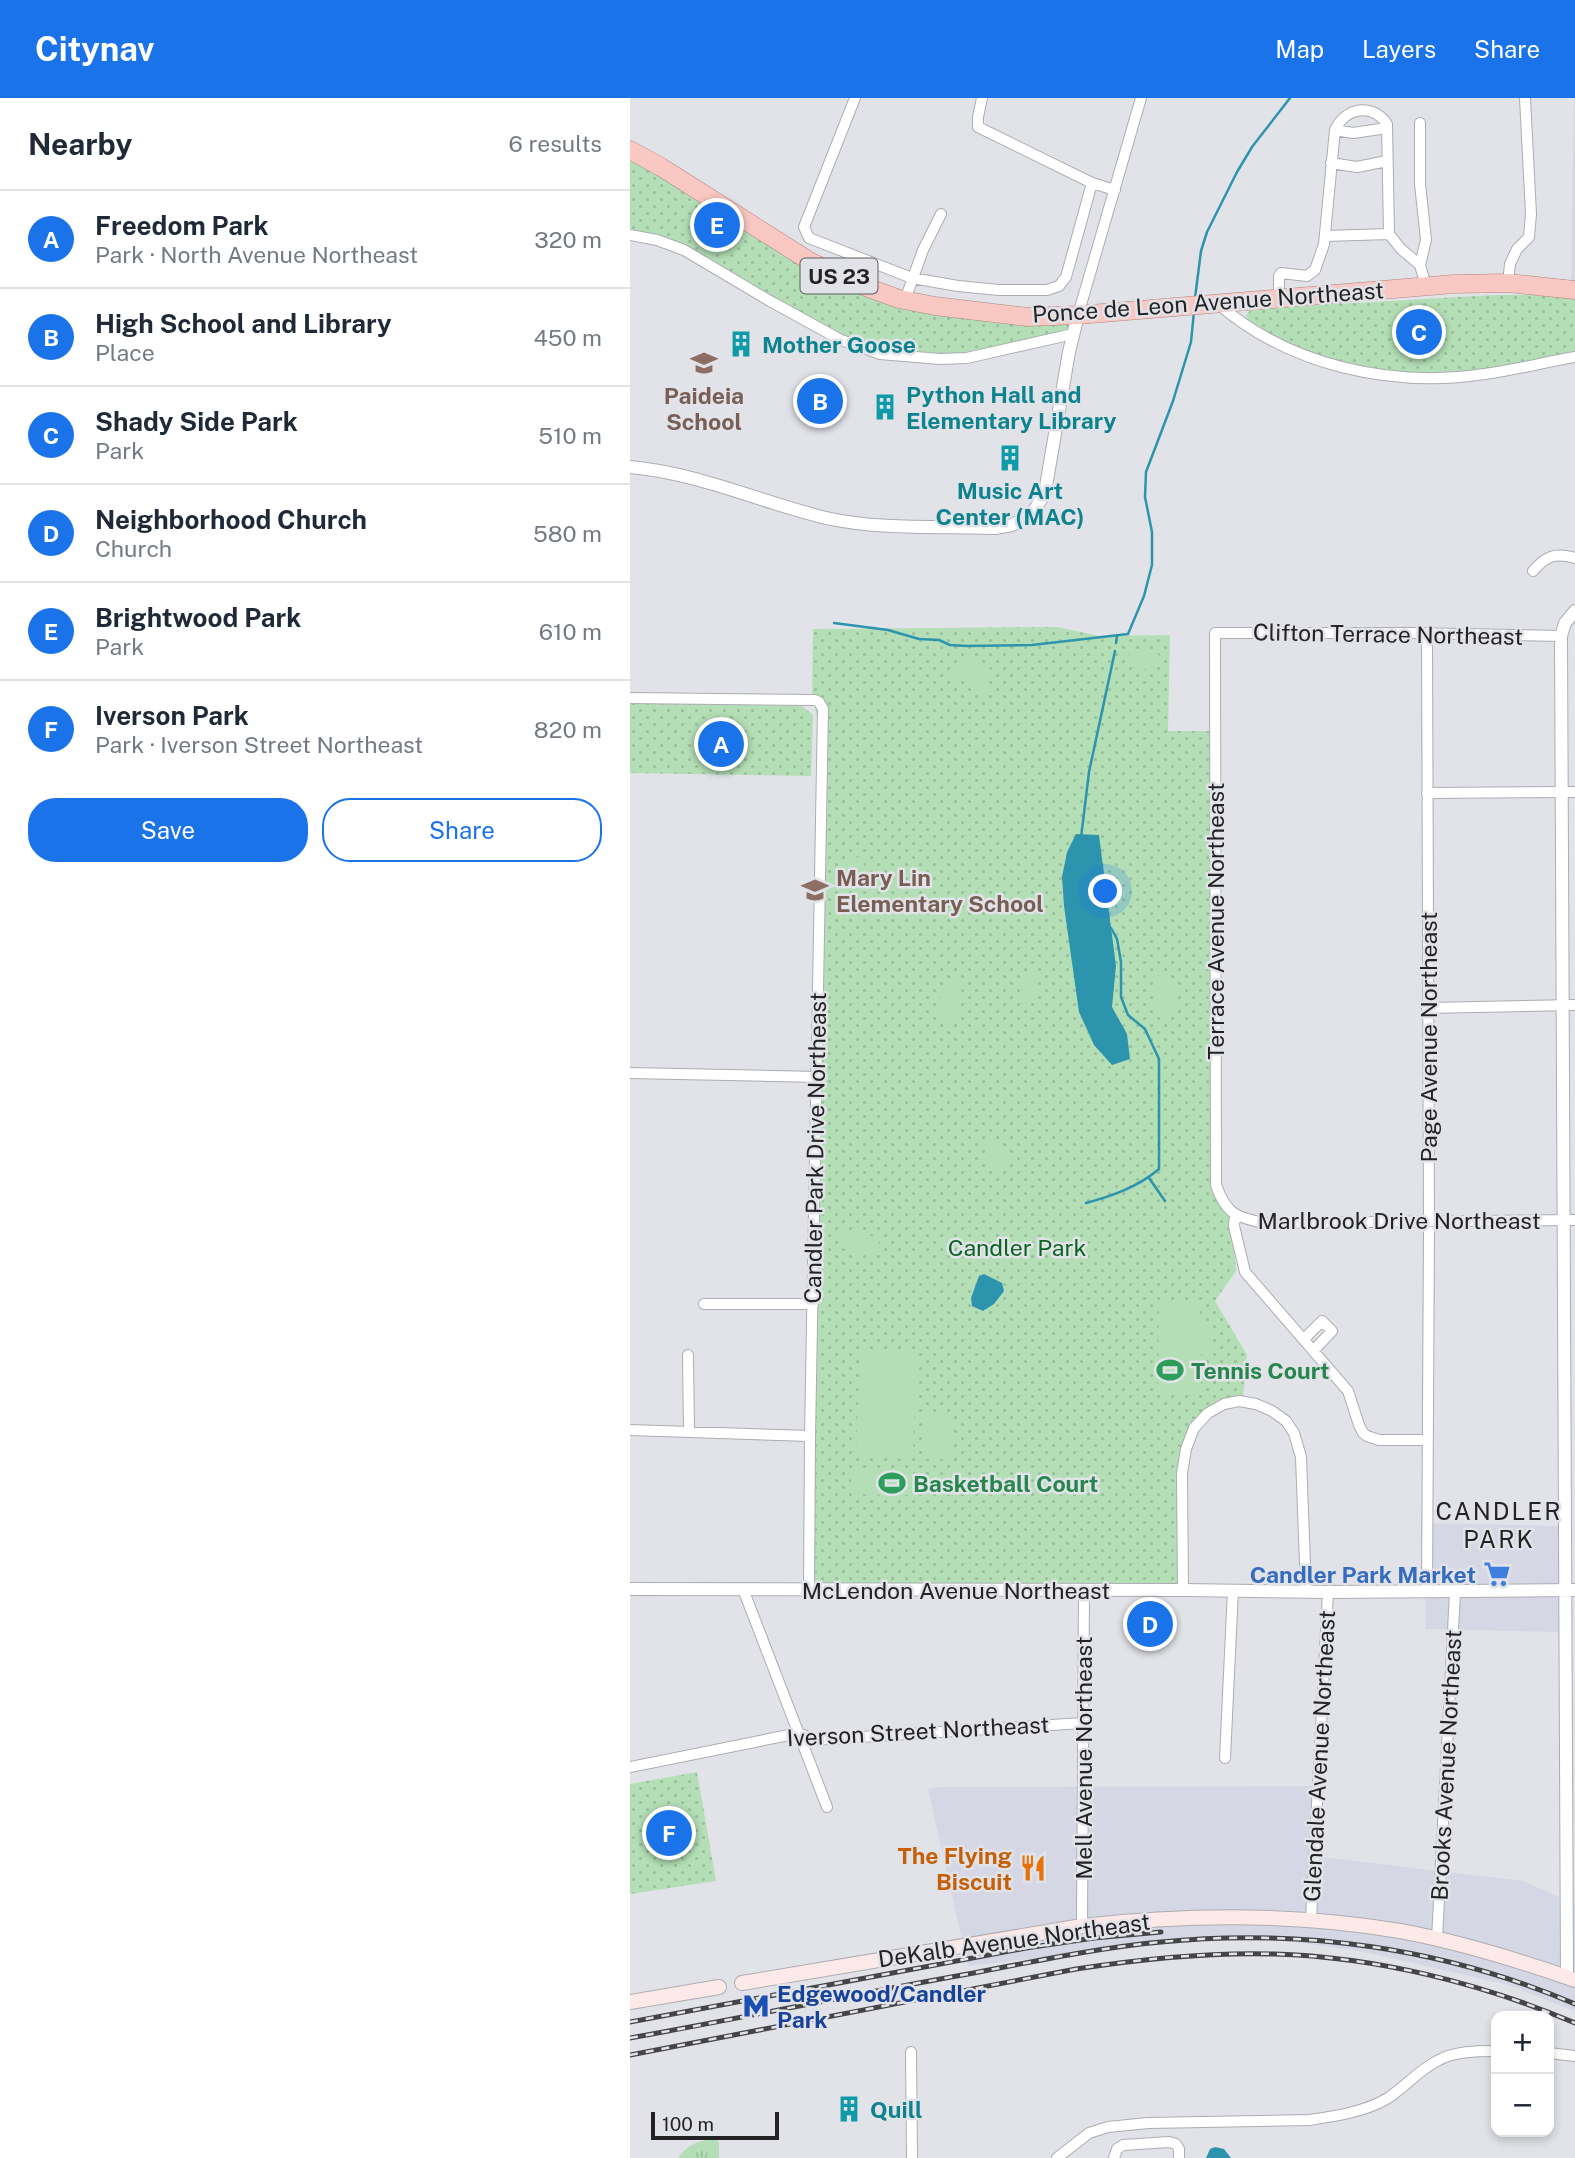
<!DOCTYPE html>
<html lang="en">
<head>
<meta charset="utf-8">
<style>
	body { margin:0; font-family:"Public Sans",sans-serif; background:#f2f2f3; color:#1f2937 }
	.controls { position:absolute; right:21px; bottom:21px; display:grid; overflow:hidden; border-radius:14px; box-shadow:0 4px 10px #0003 }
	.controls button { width:63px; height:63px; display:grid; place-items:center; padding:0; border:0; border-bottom:2px solid #e0e1e3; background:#fff; color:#1f2937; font:35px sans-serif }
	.scale { position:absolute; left:21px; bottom:18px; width:128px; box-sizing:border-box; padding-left:7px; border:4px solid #232325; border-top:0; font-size:19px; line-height:24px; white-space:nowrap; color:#232325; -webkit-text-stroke:5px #e2e3e8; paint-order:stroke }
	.you { position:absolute; left:476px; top:794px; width:24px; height:24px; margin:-18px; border:5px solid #fff; border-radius:50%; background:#1a73e8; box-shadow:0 0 0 10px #1a73e833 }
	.badge { display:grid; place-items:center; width:46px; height:46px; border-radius:50%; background:#1a73e8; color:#fff; font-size:23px; font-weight:700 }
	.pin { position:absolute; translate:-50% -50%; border:4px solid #fff; box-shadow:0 2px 7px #0006 }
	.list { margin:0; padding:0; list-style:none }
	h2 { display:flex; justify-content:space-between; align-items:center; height:91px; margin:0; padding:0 28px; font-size:30px }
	h2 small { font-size:23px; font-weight:400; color:#747a83 }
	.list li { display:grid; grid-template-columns:46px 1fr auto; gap:21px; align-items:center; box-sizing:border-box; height:98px; padding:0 28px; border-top:2px solid #e0e1e3 }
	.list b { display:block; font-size:26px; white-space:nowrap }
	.list p { margin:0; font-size:23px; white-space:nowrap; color:#747a83 }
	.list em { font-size:23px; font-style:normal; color:#747a83 }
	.actions { display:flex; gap:14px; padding:21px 28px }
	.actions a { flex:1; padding:16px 0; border:2px solid #1a73e8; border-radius:28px; text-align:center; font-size:24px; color:#1a73e8 }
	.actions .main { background:#1a73e8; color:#fff }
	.map { position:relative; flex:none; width:945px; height:2060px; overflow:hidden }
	header { display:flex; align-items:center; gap:42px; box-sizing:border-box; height:98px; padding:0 35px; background:#1a73e8; color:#fff }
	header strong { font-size:33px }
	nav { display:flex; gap:38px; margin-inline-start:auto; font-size:24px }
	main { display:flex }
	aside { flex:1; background:#fff }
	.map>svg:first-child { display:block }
	.built { fill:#d5d7e4 }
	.grass { fill:url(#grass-tufts) }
	.park { fill:url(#park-dots) }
	.pitch { fill:#b4dfb6 }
	.water { fill:#2d94ae }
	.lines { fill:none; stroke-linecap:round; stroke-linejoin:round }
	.stream { stroke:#2d94ae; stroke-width:2.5 }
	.minor-casing { stroke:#acadb2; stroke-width:12 }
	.tertiary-casing { stroke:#acadb2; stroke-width:14 }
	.secondary-casing { stroke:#acadb2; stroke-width:16 }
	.trunk-casing { stroke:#ad8581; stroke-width:19 }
	.minor { stroke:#fff; stroke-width:10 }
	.tertiary { stroke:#fff; stroke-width:12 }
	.secondary { stroke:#fdeae8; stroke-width:14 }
	.trunk { stroke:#fac8c2; stroke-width:18 }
	.rail-casing { stroke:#454548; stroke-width:5 }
	.rail { stroke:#e2e3e8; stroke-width:2.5; stroke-dasharray:8; stroke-linecap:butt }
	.labels { text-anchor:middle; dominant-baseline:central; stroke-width:5; stroke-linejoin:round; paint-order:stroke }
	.shield { fill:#e2e3e8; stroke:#5c5d60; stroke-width:2 }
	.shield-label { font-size:21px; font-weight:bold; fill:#232325 }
	.street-label { font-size:23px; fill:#232325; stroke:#e2e3e8 }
	.culture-label { font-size:23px; font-weight:bold; fill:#0d838f; stroke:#e2e3e8; text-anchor:start }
	.education-label { font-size:23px; font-weight:bold; fill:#785e54; stroke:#e2e3e8 }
	.park-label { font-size:23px; fill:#0b6522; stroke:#e2e3e8 }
	.leisure-label { font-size:23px; font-weight:bold; fill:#27864d; stroke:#e2e3e8; text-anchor:start }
	.shop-label { font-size:23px; font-weight:bold; fill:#366cbe; stroke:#e2e3e8; text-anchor:end }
	.food-label { font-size:23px; font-weight:bold; fill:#c56008; stroke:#e2e3e8; text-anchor:end }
	.transit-label { font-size:23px; font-weight:bold; fill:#164399; stroke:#e2e3e8; text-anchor:start }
	.neighbourhood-label { font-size:24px; letter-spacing:2px; fill:#232325; stroke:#e2e3e8 }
</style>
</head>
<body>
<header>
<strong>Citynav</strong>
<nav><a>Map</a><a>Layers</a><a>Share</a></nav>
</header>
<main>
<aside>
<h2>Nearby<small>6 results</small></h2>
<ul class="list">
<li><span class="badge">A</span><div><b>Freedom Park</b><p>Park · North Avenue Northeast</p></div><em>320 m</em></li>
<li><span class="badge">B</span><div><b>High School and Library</b><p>Place</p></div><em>450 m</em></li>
<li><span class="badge">C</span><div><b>Shady Side Park</b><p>Park</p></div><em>510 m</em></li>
<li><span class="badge">D</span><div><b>Neighborhood Church</b><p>Church</p></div><em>580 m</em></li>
<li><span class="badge">E</span><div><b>Brightwood Park</b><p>Park</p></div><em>610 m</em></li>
<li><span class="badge">F</span><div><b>Iverson Park</b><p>Park · Iverson Street Northeast</p></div><em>820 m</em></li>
</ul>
<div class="actions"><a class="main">Save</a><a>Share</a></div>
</aside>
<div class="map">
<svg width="945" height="2060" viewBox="0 0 945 2060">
	<defs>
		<pattern id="grass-tufts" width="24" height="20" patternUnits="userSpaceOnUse" patternTransform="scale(1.75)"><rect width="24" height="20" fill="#b4dfb6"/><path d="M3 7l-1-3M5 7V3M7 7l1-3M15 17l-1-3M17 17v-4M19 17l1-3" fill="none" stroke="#9abf9c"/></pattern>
		<pattern id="park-dots" width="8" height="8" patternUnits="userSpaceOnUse" patternTransform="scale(1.75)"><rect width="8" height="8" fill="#b4dfb6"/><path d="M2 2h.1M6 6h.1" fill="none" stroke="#9abf9c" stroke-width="1.8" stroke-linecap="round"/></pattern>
	</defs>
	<rect width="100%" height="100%" fill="#e2e3e8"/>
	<path class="built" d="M944 0H945V186H941Z
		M794 1425 928 1428 931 1534 796 1531Z
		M690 1688 684 1758 893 1783 945 1806V1913L879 1887 735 1854 658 1843 594 1839 338 1868 298 1691 309 1689Z"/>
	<path class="grass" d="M86 2041 89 2044V2060H48C58 2046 69 2042 86 2041Z"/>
	<path class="park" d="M0 58 223 188 445 220 442 233 325 262 236 251 54 152 0 137Z
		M862 197H904L945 200V254L856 273 801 276 729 271 649 245 618 222 616 218 624 206 726 205Z
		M427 529 469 538 540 537 538 633H584V1088L601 1121 606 1173 585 1203 617 1257 613 1300 580 1310 552 1357V1488L177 1489 189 625 182 599 183 531Z
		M0 605 172 608 183 617 181 678 0 675Z
		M67 1674 86 1783 0 1796V1686Z"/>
	<path class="pitch" d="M507 552 523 553 529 557 530 565 525 571H505L500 564V555Z
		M332 561C345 560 353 562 361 572L358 592 352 595C344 591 341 583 333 579L321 582 317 580 324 566Z
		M223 759 231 760C240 773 234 785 218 785L214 781C215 773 217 764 223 759Z
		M537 875 541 880 547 909 539 915 531 916C522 905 523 890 527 878Z
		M398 876H402L407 882V902L401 905 394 904 390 899 393 881Z
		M323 879 332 883 329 916 321 922 309 921C309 903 310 893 323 879Z
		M362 1043 377 1057 378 1067 374 1071 367 1072 355 1058 356 1045Z
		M219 1134 247 1139 249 1145 246 1153 226 1154 214 1151 209 1143 213 1136Z
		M529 1202H570V1225H582V1256H571V1295H528Z
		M230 1253 286 1255 283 1361 226 1359Z
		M294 1314H323L322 1361H294Z
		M221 1373 283 1374V1397L221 1396Z"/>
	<path class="water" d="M446 736 469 737 486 868 482 909 497 936 500 961 482 967 464 947 449 914 434 808 432 779 437 754Z
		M354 1176 372 1185 374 1193 364 1206 353 1213 342 1208 341 1200 349 1178Z
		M585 2049 594 2051 601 2060H576L580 2051Z"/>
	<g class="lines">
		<path class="stream" d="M565 200 571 153 577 134 607 74 622 49 660 0
			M204 525 258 532 289 541 309 542 320 547 337 548 402 547 498 536 514 498 522 467V434L515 399 516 374 543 303 561 244 564 213
			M486 545 487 538
			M451 740 459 674 485 553
			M519 1080 535 1103
			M456 1105C482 1098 508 1089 529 1071V961L515 931 498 917 491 899V864L487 841 481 830"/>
		<g class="minor-casing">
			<path id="minor" d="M225 0 174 129 179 140 282 180 328 188 369 192H417L429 188 436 179 462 85
				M352 0 348 19V29L462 85 485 92
				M790 25V86L796 142 790 167
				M705 32 723 35 757 30
				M701 65 727 69 757 63
				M0 137 27 142 54 152 140 203 211 242 250 256 310 261 337 260 443 236
				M695 138 759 136
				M878 185 880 166 887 151 899 139 901 116 895 0
				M649 199V178L651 175 677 178 685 172 694 146 705 32C715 10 742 4 757 26L759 136 771 151 790 167 796 188
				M275 202 293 152 311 116
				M587 205C659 268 762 290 855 276 885 272 915 264 945 259
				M448 217 511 0
				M903 473C916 458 925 454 945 460
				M931 538 783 535H585L586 1087C596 1116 607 1120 635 1125L945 1122
				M0 600 185 602 189 604 193 611 180 1338 179 1492
				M797 695 945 694
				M797 910 945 907
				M0 975 188 979
				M605 1117 604 1128 615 1174 718 1293 729 1327 733 1335 737 1338 749 1342H798
				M74 1206H183
				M674 1241 692 1223 702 1233 684 1252
				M58 1257 59 1333
				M0 1332 180 1338
				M113 1491 197 1709
				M553 1492 552 1375 556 1351 564 1330 578 1315 594 1306 609 1303 626 1306 642 1313 656 1323 664 1335 671 1359 676 1493
				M797 1494 799 1130 797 536
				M595 1660 603 1492
				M0 1669 169 1635 184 1642 453 1625
				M681 1822 698 1494
				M452 1828 454 1492
				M807 1841 825 1494
				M281 1954 282 2060
				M919 1955 945 1958
				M427 2060 459 2035 478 2029 518 2025 679 2022C706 2018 735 2014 758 2000 775 1989 789 1972 807 1963 824 1953 847 1953 866 1953
				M484 2060 487 2051 493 2047 539 2044 546 2046 549 2051V2060"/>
		</g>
		<g class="tertiary-casing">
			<path id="tertiary" d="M0 369C68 375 130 404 196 420 250 432 309 428 365 430L382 427 397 419 406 410 415 394 439 254 448 217
				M0 1491 553 1492 698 1494 945 1492
				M937 1879 931 538 935 525 945 513"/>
		</g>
		<g class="secondary-casing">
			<path id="secondary" d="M112 1885 452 1828C558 1816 665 1815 770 1833 830 1844 888 1862 945 1882
				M0 1904 89 1889"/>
		</g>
		<g class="trunk-casing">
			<path id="trunk" d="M0 52 31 69 181 164 236 189 269 201 305 208 398 219 448 217 824 186 878 185 945 192"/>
		</g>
		<use href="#minor" class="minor"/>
		<use href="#tertiary" class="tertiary"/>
		<use href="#secondary" class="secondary"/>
		<use href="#trunk" class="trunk"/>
		<g class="rail-casing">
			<path id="rail" d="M0 1924 396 1850 464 1840 531 1834
				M0 1940C113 1920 225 1896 338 1876 402 1864 466 1850 531 1844 672 1830 814 1850 945 1906
				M0 1957 446 1871C511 1861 578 1854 644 1856 746 1859 851 1885 945 1925"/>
		</g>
		<use href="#rail" class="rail"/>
	</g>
	<defs>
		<g id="building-bare" transform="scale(2.1)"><path d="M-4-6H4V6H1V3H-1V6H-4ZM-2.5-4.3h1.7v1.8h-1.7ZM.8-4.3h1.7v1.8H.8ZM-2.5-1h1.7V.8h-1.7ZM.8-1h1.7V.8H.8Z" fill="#0f9aa8" stroke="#e2e3e8" stroke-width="2.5" paint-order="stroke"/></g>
		<g id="school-bare" transform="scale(2.1)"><path d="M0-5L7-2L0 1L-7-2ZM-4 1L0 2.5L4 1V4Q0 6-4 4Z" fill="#8d6e63" stroke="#e2e3e8" stroke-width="2.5" paint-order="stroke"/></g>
		<g id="stadium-bare" transform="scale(2.1)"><path d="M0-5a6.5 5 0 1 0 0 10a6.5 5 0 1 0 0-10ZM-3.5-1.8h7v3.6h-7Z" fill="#2e9e5b" stroke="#e2e3e8" stroke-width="2.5" paint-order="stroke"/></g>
		<g id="supermarket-bare" transform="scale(2.1)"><path d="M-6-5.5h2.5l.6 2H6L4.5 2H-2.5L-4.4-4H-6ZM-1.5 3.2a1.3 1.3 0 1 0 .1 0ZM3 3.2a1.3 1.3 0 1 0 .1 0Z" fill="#3f7fe0" stroke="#e2e3e8" stroke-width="2.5" paint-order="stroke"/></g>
		<g id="restaurant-bare" transform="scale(2.1)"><path d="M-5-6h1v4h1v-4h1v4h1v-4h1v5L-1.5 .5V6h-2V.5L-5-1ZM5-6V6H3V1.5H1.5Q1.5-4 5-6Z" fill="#e8710a" stroke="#e2e3e8" stroke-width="2.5" paint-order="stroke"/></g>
		<g id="metro-bare" transform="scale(2.1)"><path d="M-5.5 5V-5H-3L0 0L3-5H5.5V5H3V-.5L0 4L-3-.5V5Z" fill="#1a4fb4" stroke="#e2e3e8" stroke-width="2.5" paint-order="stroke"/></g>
	</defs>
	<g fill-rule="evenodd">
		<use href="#building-bare" x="111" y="246"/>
		<use href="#school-bare" x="74" y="265"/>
		<use href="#building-bare" x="255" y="309"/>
		<use href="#building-bare" x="380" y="360"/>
		<use href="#school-bare" x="185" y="792"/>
		<use href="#stadium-bare" x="540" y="1272"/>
		<use href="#stadium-bare" x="262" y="1385"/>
		<use href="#supermarket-bare" x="867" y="1476"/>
		<use href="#restaurant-bare" x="403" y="1770"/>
		<use href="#metro-bare" x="126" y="1908"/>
		<use href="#building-bare" x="219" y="2011"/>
	</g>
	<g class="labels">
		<rect class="shield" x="170.5" y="160.5" width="77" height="35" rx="5"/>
		<g class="shield-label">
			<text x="209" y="178">US 23</text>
		</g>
		<g class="street-label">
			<text transform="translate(578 204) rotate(-4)">Ponce de Leon Avenue Northeast</text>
			<text transform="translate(758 536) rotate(1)">Clifton Terrace Northeast</text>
			<text transform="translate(585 823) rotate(-90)">Terrace Avenue Northeast</text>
			<text transform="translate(798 939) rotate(-90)">Page Avenue Northeast</text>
			<text transform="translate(185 1050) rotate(-89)">Candler Park Drive Northeast</text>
			<text x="769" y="1122">Marlbrook Drive Northeast</text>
			<text x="326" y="1492">McLendon Avenue Northeast</text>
			<text transform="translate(288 1633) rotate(-3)">Iverson Street Northeast</text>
			<text transform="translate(689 1658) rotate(-87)">Glendale Avenue Northeast</text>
			<text transform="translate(453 1660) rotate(-90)">Mell Avenue Northeast</text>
			<text transform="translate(816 1667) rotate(-87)">Brooks Avenue Northeast</text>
			<text transform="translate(384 1842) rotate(-8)">DeKalb Avenue Northeast</text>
		</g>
		<g class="culture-label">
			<text x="132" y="246">Mother Goose</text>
			<text x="276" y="296">Python Hall and<tspan x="276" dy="26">Elementary Library</tspan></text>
			<text x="380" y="392" text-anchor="middle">Music Art<tspan x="380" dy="26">Center (MAC)</tspan></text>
			<text x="240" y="2011">Quill</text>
		</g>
		<g class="education-label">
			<text x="74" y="297">Paideia<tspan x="74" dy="26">School</tspan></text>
			<text x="206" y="779" text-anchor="start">Mary Lin<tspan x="206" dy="26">Elementary School</tspan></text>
		</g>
		<g class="park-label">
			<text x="387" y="1149">Candler Park</text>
		</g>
		<g class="leisure-label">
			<text x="561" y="1272">Tennis Court</text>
			<text x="283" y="1385">Basketball Court</text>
		</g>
		<g class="shop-label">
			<text x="846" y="1476">Candler Park Market</text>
		</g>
		<g class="food-label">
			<text x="382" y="1757">The Flying<tspan x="382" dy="26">Biscuit</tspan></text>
		</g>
		<g class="transit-label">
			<text x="147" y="1895">Edgewood/Candler<tspan x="147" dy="26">Park</tspan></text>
		</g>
		<g class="neighbourhood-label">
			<text x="869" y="1413">CANDLER<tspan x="869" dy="28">PARK</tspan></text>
		</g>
	</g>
</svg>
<div class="controls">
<button>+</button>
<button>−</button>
</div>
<div class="scale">100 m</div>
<div class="you"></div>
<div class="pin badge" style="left:91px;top:646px">A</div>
<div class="pin badge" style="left:190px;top:303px">B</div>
<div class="pin badge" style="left:789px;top:234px">C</div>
<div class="pin badge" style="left:520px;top:1526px">D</div>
<div class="pin badge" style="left:87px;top:127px">E</div>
<div class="pin badge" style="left:39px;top:1735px">F</div>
</div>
</main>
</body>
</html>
